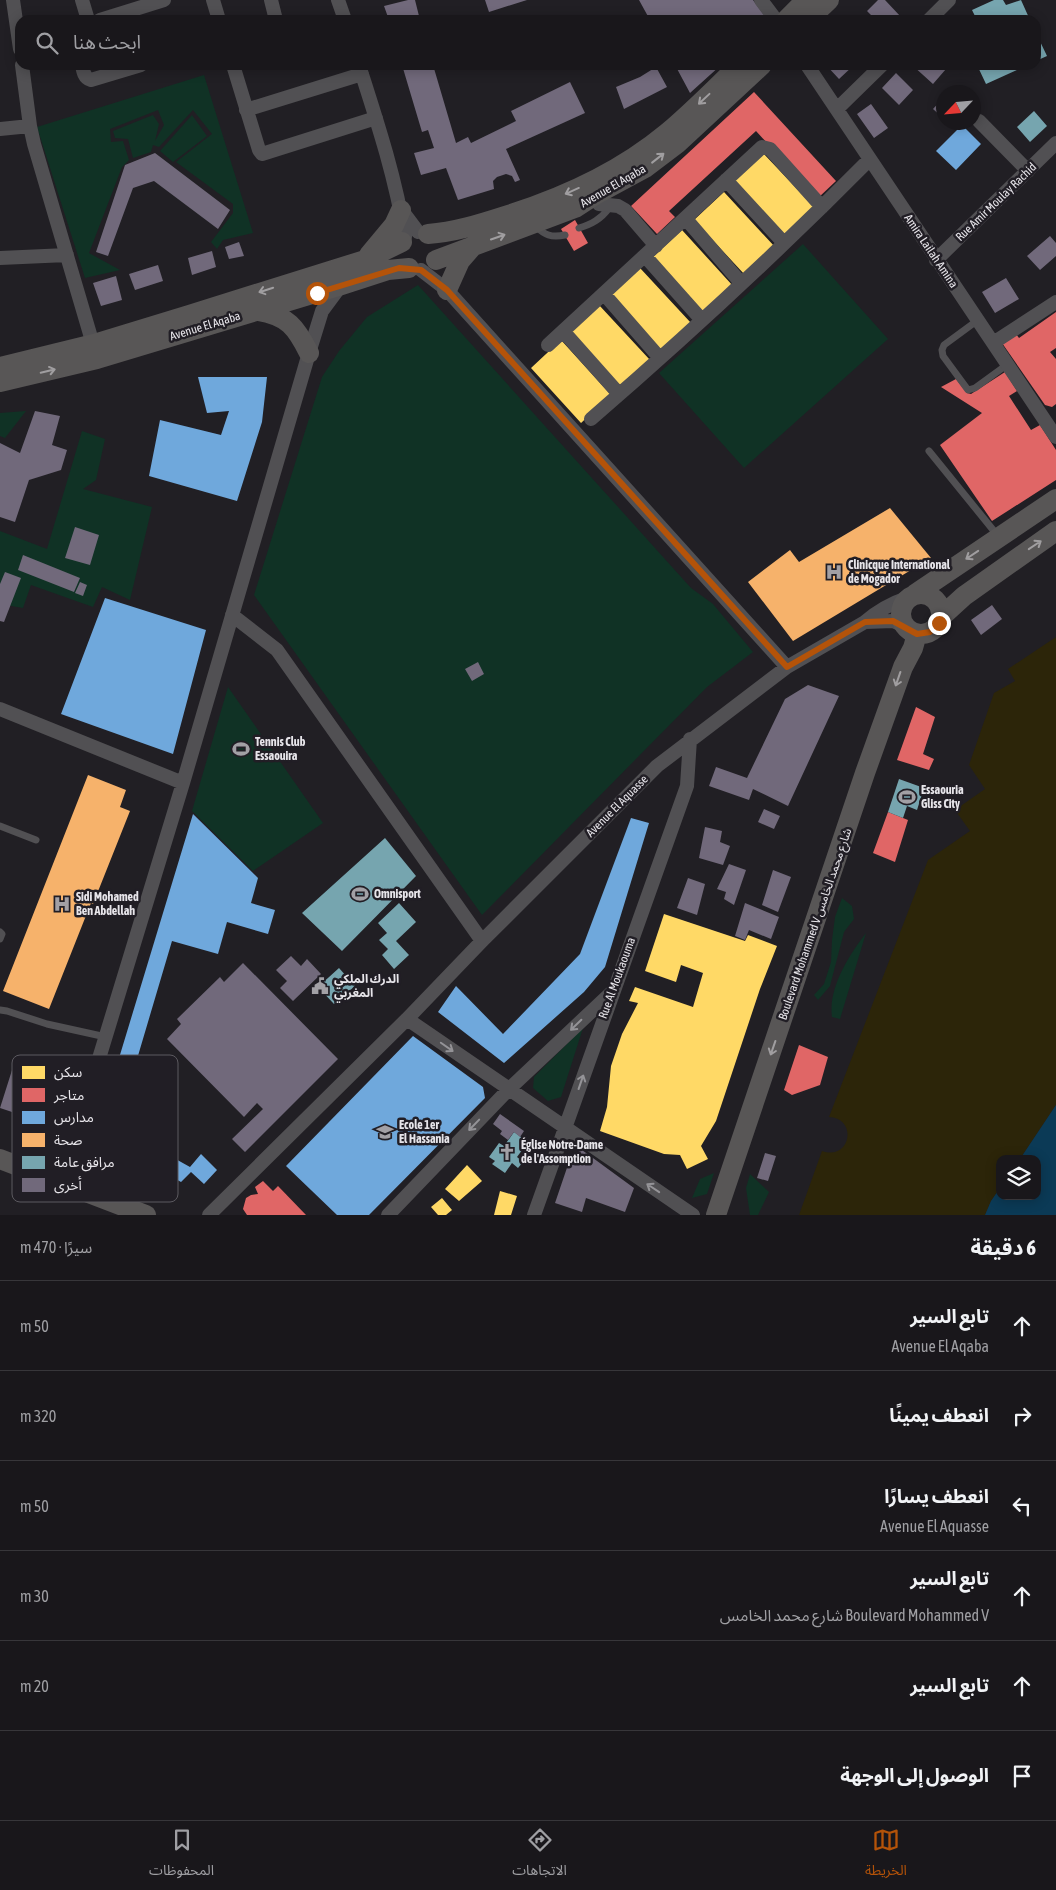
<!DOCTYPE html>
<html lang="ar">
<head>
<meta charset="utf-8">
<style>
	body { margin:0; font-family:"Asap Condensed","Noto Sans Arabic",sans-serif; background:#262428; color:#f1f3f6; direction:rtl }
	.controls { position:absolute; right:15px; bottom:15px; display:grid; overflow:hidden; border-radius:10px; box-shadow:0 2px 12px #0003 }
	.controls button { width:45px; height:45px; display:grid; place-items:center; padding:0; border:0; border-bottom:1px solid #37363a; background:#19171b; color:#f1f3f6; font:25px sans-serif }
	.compass { position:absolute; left:936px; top:85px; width:45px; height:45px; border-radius:50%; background:#19171b; box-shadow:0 2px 12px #0003; rotate:244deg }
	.stop { position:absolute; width:15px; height:15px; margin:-11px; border:4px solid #b45309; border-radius:50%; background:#fff }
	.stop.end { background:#b45309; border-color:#fff; box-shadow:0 1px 5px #0008 }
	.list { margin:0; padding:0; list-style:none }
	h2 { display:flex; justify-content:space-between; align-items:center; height:65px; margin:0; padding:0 20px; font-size:21px }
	h2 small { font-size:16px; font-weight:400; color:#9f9fa3 }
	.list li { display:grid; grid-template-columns:32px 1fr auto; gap:15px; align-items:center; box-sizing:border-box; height:90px; padding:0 20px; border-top:1px solid #37363a }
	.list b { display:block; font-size:19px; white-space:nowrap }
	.list p { margin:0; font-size:16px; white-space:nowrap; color:#9f9fa3 }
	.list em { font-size:16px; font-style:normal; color:#9f9fa3 }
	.icon { flex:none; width:28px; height:28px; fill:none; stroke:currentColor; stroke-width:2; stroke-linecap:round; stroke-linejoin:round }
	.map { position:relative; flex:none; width:1056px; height:1215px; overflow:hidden; direction:ltr }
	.search { position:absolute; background:#19171b; box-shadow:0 2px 12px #0003; left:15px; right:15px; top:15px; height:55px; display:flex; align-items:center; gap:12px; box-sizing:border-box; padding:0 18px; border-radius:15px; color:#9f9fa3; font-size:19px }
	.sheet { height:605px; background:#19171b }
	nav { display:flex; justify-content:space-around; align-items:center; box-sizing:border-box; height:70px; border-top:1px solid #37363a; background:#19171b; font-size:14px; color:#9f9fa3 }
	nav a { display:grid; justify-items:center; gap:2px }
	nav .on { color:#b45309 }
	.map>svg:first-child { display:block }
	.green { fill:#103225 }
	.sand { fill:#2c2509 }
	.water { fill:#0b3a56 }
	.homes { fill:#ffd966 }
	.shops { fill:#e06666 }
	.schools { fill:#6fa8dc }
	.health { fill:#f6b26b }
	.public { fill:#76a5af }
	.building { fill:#71697b }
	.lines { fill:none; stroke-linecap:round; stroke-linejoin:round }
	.lane { stroke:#515053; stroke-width:7 }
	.street { stroke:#515053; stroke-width:14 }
	.secondary { stroke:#585656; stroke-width:20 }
	.oneway { stroke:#a09ea0 }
	.oneway2 { stroke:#949397 }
	.route { stroke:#b45309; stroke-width:6 }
	.labels { text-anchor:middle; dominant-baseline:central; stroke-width:5; stroke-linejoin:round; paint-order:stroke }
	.street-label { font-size:12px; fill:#e7e5ea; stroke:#211e25 }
	.poi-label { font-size:12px; font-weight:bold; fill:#e7e5ea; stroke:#211e25; text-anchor:start }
	.key { fill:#211e25; stroke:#5c5a60; stroke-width:1 }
	.key-label { font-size:14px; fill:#e7e5ea }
</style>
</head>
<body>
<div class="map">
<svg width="1056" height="1215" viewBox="0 0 1056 1215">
	<rect width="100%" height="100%" fill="#211f24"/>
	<path class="green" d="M204 75 253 233 223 240 217 249 211 242 233 213V204L176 162 212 134 193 110 159 147 153 145 151 152 133 158 128 139 115 138 113 131 153 115 159 124 155 141 164 125 158 110 110 129 111 142 123 141 129 160 122 167 89 253 120 270 85 278 37 127Z
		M192 115 207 136 173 162 160 151Z
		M803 244 888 339 744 468 659 373Z
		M418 285 691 588 713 604 753 652 707 687 482 915 254 595 322 377 339 351 367 317Z
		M26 411 5 438 0 436V413Z
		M82 431 105 439 96 480 83 489 152 507 130 600 102 587 93 607 31 585 23 608 0 604V531L47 549Z
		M228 687 323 823 253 871 192 811Z
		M842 898 852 906 854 919 844 932 830 986 818 1000 814 995 824 984 831 962 832 940 835 917Z
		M866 933 840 1019 832 1017C828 988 849 955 866 933Z
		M583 1028 561 1097 548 1101 533 1088 534 1077Z
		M714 1173 707 1194 692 1198 700 1179Z
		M750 1174 769 1192 758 1215H750L746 1188Z"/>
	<path class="sand" d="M1056 637V1105L1020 1159H1000V1188L991 1201 985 1215H799L822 1151C851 1161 858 1118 829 1117L928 860 970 831 955 810 985 789 969 765 994 693 1015 681 1008 669Z"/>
	<path class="water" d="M1056 1105V1215H985L991 1201 1000 1188V1196H1037V1159H1020Z"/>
	<path class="homes" d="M763 153 814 207 784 235 734 180Z
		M724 192 775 247 745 275 694 220Z
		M682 230 733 286 703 313 652 258Z
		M640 268 691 323 661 351 610 296Z
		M599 305 650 360 620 387 570 332Z
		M561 340 611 395 581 423 531 368Z
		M664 914 745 941 748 935 777 946 760 989 716 1121 701 1146 708 1159 687 1169 680 1155 664 1154 600 1131 607 1107 611 1066 622 1034 638 1003 629 1001 635 987 693 1007 703 973 681 965 676 982 645 971Z
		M467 1165 482 1181 459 1201 445 1189Z
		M500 1191 517 1196 511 1215H494Z
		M442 1198 452 1210 446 1215H438L431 1207Z"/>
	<path class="shops" d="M754 92 836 181 818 198 756 131 669 211 675 217 657 234 631 206Z
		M575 220 588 243 574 251 561 229Z
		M1056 312V348L1050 352 1056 359V404L1052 407 1045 405 1002 343 1016 334 1019 338Z
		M1005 372 1017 391 1009 396 1031 430 1040 425 1056 450V480L992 521 940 445 982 413 941 387 956 379 967 393 971 394Z
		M916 707 935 717 923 754 934 759 929 770 897 760Z
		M888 812 908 820 895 862 873 853Z
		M799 1045 828 1057 820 1085 792 1095 784 1090Z
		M263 1181 273 1191 278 1186 306 1215H247L243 1209 246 1198 251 1195 258 1194 255 1187Z"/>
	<path class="schools" d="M962 125 981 144 956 170 936 151Z
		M198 377H267L262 422 237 501 149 476 160 420 221 435 229 411 207 413Z
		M105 598 206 630 173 754 61 714Z
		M193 814 258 878 251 903 275 910 268 934 227 922 218 954 172 941 124 1103 117 1101 111 1123 190 1167 201 1154 217 1170 204 1184 191 1172 181 1182 96 1134Z
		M631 818 649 823 605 967 584 992 504 1063 438 1012 456 986 503 1034 580 954Z
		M413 1036 483 1087 485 1098 369 1215H337L286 1166Z"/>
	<path class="health" d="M890 508 931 558 793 641 748 582 790 550 799 562Z
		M88 775 126 790 120 807 130 811 93 904 91 903 49 1009 3 991Z"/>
	<path class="public" d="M994 0H1003L1006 5 1021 0 1030 20H977L972 10Z
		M1036 33 1047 56 1036 61Z
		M977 65H1028L986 84Z
		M1034 111 1047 126 1030 142 1017 127Z
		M899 779 924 788 917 810 907 806 903 818 888 812Z
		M385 838 416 876 342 951 302 913Z
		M399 903 416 922 396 941 409 955 394 969 382 955 388 949 379 940 387 933 378 923Z
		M339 968 355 986 334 1004 318 987Z
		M514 1132 528 1142 517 1157 523 1162 518 1168 512 1163 505 1173 492 1164 495 1161 489 1157 499 1143 504 1146Z"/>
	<path class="building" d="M408 0H415L420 20H389L384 6Z
		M485 0H527L489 12Z
		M639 0H753L768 20H650Z
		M878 0H885L901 17 898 20H876L867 11Z
		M402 65H433L456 143 468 137 471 143 516 121 511 111 570 82 585 113 506 149 520 180 515 182 512 176 506 174 497 177 493 181 494 189 458 200 446 168 421 175 414 153 434 148 428 130 422 132Z
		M675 65H721L690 93Z
		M826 65H852L853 66 839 79Z
		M912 65H941L946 69 933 84Z
		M656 67 667 87 624 109 616 87 640 77Z
		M896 73 913 90 899 105 882 88Z
		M944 97V117L943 118 933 109Z
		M871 104 888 128 874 138 857 114Z
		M155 153 230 210 218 229 154 181 133 188 108 256 96 252 125 165Z
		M1050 236 1056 243V256L1040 270 1027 256Z
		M239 242 244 256 229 259 225 247Z
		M212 251 216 267 192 275 188 258Z
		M158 265 163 281 135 290 129 274Z
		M116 276 122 300 101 306 93 283Z
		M1006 278 1019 299 995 313 982 292Z
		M35 411 60 416 52 445 67 450 61 470 29 480 15 522 0 517V443L20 453Z
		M75 527 99 535 90 565 65 558Z
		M23 555 80 578 74 592 18 570Z
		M5 572 21 578 4 622 0 621V584Z
		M80 582 87 585 83 596 75 593Z
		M992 605 1002 619 981 635 971 620Z
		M478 662 484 674 472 681 465 669Z
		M808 685 839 696 788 806 753 789 749 800 709 786 716 767 747 778 785 699Z
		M764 809 780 816 774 829 758 822Z
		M705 827 722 831 720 842 730 846 723 865 699 858Z
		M729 864 746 870 734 905 724 899 726 892 717 889Z
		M773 870 791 877 778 912 762 905Z
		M688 878 705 884 697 915 677 908Z
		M745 903 779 917 771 939 749 930 745 940 735 936Z
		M291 956 301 966 307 959 321 974 293 1001 280 988 287 981 276 970Z
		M243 963 338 1059 245 1152 232 1139 263 1109 257 1103 244 1117 167 1039 181 1024 177 1019 220 977 224 982Z
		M13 1067 68 1086 47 1149 17 1139 24 1116 0 1108Z
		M500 1114 524 1131 520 1137 514 1132 508 1140 500 1134 502 1131 493 1124Z
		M582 1150 634 1188 625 1212 586 1198 582 1212 555 1203 571 1156Z
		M765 1153 776 1156 768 1181 757 1178Z"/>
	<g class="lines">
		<path class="lane" d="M535 226C545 235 551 238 565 235
			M579 228C592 224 601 219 609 208L605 206
			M978 320 944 345 942 350 943 356 968 390 975 388 1008 364
			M929 451 998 536
			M0 826 36 840
			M0 932 2 934 0 939
			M0 1010 7 1011 47 1024 106 1037"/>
		<path class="street" d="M13 0 20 49
			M82 0 88 20
			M213 0 219 20
			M271 0 276 20
			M338 0 345 20
			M761 0 776 20
			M100 20 164 0
			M929 20 949 0
			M22 65 30 126 34 144 95 351
			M82 65C83 71 84 78 91 80L141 65
			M233 65 259 150 262 154 376 118
			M359 65C377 121 396 179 405 237
			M807 65 1056 437
			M837 109 882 65
			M246 110 362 74
			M979 121 1028 171
			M0 129 30 126
			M726 180 784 243
			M595 195 599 204 618 206 625 210 656 246
			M403 212 418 232
			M686 219 741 283
			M645 256 701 319
			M0 258 67 255
			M936 260 1056 143
			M421 270 447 290 787 667
			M604 294 659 357
			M563 331 619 394
			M993 343 1056 302
			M548 345 762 147 770 149 822 207
			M591 419C687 336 781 249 870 159
			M232 615 277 650 482 941
			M865 622 893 621 906 627
			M0 709 183 783
			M407 1019 693 1215
			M61 1183 183 783 309 353 322 311 342 284
			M209 1215 407 1019 482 941 657 766 787 667 865 622C878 610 892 603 909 597
			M388 1215 508 1090 612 992
			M534 1215 687 786 690 739"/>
		<path class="secondary" d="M786 20 806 0
			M808 20 829 0
			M428 234C455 232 480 224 505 216 563 198 620 172 667 133 692 112 716 88 739 65
			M369 255 394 225 401 210
			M436 260 575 208 595 195 645 168 678 143 762 65
			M447 290 460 261 473 246
			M258 311C288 316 296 327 309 353
			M0 367 94 344 189 315 365 260 402 242
			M0 382 97 359 342 285 388 270 409 268
			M901 614a20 20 0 1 1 40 0a20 20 0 1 1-40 0Z
			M915 594 1056 499
			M941 617 964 596 1056 531
			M0 1159 146 1215
			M716 1215 865 773 903 667 913 648 917 634"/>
	</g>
	<defs><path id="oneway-shaft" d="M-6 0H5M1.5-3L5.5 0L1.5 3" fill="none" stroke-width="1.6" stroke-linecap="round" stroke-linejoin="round" transform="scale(1.25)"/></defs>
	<g class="oneway">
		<use href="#oneway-shaft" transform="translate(704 99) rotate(137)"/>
		<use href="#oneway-shaft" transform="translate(658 158) rotate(-38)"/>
		<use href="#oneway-shaft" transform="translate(572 191) rotate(156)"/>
		<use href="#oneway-shaft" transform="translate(498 237) rotate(-19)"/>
		<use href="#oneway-shaft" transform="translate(266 290) rotate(162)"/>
		<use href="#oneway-shaft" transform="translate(48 371) rotate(-13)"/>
		<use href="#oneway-shaft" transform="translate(1035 545) rotate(-34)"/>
		<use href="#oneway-shaft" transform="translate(972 555) rotate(146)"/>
		<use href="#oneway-shaft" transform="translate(898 679) rotate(109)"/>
		<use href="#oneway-shaft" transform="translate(773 1048) rotate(109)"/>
	</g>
	<g class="oneway2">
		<use href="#oneway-shaft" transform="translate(576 1025) rotate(136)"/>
		<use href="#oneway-shaft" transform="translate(447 1047) rotate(35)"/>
		<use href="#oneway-shaft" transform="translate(581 1082) rotate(-71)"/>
		<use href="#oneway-shaft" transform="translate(474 1125) rotate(134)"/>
		<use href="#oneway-shaft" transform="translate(653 1188) rotate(-146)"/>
	</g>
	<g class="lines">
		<path class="route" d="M317 293 399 268 421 270 447 290 787 667 865 622 893 621 917 634 930 632 939 623"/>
	</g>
	<defs>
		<g id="hospital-bare" transform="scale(1.35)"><path d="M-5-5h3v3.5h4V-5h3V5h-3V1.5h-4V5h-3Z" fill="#a2a0a5" stroke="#211e25" stroke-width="2.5" paint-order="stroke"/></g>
		<g id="stadium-bare" transform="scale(1.35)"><path d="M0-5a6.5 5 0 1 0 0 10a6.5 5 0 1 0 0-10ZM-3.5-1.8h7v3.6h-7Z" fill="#a2a0a5" stroke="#211e25" stroke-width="2.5" paint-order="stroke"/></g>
		<g id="civic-bare" transform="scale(1.35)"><path d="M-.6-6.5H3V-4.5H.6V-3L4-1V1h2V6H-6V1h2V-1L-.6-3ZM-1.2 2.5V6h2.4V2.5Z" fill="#a2a0a5" stroke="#211e25" stroke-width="2.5" paint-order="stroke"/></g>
		<g id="school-bare" transform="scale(1.35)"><path d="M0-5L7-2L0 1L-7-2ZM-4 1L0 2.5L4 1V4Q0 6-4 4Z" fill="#a2a0a5" stroke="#211e25" stroke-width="2.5" paint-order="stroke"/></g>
		<g id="church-bare" transform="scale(1.35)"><path d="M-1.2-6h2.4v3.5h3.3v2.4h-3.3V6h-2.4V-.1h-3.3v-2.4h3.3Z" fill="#a2a0a5" stroke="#211e25" stroke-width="2.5" paint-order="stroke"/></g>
	</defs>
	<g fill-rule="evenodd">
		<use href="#hospital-bare" x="834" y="572"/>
		<use href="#stadium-bare" x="241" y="749"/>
		<use href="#stadium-bare" x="907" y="797"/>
		<use href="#stadium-bare" x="360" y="894"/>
		<use href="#hospital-bare" x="62" y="904"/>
		<use href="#civic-bare" x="320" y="986"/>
		<use href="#school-bare" x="385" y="1132"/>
		<use href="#church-bare" x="507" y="1152"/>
	</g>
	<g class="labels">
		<g class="street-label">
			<text transform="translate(613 186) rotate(-30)">Avenue El Aqaba</text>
			<text transform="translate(996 202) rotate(-44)">Rue Amir Moulay Rachid</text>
			<text transform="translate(931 251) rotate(56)">Amira Lailah Amina</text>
			<text transform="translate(205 326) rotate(-17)">Avenue El Aqaba</text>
			<text transform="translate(617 806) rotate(-45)">Avenue El Aquasse</text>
			<text transform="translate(815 924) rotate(-71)">Boulevard Mohammed V شارع محمد الخامس</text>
			<text transform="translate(617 978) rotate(-70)">Rue Al Moukaouma</text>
		</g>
		<g class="poi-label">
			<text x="848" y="565">Clinicque International<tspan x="848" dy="14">de Mogador</tspan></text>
			<text x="255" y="742">Tennis Club<tspan x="255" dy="14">Essaouira</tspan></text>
			<text x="921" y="790">Essaouria<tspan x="921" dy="14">Gliss City</tspan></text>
			<text x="374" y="894">Omnisport</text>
			<text x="76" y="897">Sidi Mohamed<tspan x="76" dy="14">Ben Abdellah</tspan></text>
			<text x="334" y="979">الدرك الملكي<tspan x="334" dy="14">المغربي</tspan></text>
			<text x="399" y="1125">Ecole 1er<tspan x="399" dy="14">El Hassania</tspan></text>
			<text x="521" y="1145">Église Notre-Dame<tspan x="521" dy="14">de l'Assomption</tspan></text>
		</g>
	</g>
	<rect x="12" y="1055" width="166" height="147" rx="8" class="key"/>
	<rect x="22" y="1066" width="23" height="13" fill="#ffd966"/>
	<rect x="22" y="1088" width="23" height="14" fill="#e06666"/>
	<rect x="22" y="1111" width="23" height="13" fill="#6fa8dc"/>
	<rect x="22" y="1133" width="23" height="14" fill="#f6b26b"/>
	<rect x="22" y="1156" width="23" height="13" fill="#76a5af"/>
	<rect x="22" y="1178" width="23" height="14" fill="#71697b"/>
	<g class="key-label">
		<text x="54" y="1077">سكن</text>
		<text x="54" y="1100">متاجر</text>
		<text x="54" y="1122">مدارس</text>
		<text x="54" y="1145">صحة</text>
		<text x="54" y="1167">مرافق عامة</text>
		<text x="54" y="1190">أخرى</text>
	</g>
</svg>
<div class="controls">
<button><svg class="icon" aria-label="layers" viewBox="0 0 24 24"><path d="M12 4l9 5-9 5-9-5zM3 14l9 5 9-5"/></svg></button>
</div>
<svg class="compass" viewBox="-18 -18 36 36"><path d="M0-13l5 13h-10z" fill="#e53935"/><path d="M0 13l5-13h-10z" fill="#9f9fa3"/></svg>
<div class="stop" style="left:317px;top:293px"></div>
<div class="stop end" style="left:939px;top:623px"></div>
<div class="search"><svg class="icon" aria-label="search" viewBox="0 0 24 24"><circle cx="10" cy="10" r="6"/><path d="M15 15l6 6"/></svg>ابحث هنا</div>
</div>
<section class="sheet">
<h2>6 دقيقة<small>سيرًا · 470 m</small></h2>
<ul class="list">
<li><svg class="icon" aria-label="ahead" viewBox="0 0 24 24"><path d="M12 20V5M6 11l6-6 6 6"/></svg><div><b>تابع السير</b><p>Avenue El Aqaba</p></div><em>50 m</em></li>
<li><svg class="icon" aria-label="right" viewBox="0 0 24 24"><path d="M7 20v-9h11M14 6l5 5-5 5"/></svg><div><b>انعطف يمينًا</b></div><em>320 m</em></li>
<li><svg class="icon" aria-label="left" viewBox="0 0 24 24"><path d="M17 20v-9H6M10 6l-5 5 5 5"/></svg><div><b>انعطف يسارًا</b><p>Avenue El Aquasse</p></div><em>50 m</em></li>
<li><svg class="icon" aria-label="ahead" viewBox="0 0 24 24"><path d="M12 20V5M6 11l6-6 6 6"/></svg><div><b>تابع السير</b><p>Boulevard Mohammed V شارع محمد الخامس</p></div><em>30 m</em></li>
<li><svg class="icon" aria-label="ahead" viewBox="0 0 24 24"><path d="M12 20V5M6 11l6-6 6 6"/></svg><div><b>تابع السير</b></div><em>20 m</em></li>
<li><svg class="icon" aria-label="arrive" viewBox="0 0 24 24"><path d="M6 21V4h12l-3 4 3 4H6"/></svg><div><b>الوصول إلى الوجهة</b></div></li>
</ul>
</section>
<nav>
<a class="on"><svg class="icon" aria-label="map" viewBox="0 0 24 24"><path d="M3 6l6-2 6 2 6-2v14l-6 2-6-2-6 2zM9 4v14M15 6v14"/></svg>الخريطة</a>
<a><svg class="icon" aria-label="directions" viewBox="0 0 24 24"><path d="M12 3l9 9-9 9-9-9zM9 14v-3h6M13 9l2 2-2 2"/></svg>الاتجاهات</a>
<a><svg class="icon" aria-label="saved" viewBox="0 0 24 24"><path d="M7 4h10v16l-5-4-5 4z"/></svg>المحفوظات</a>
</nav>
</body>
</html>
